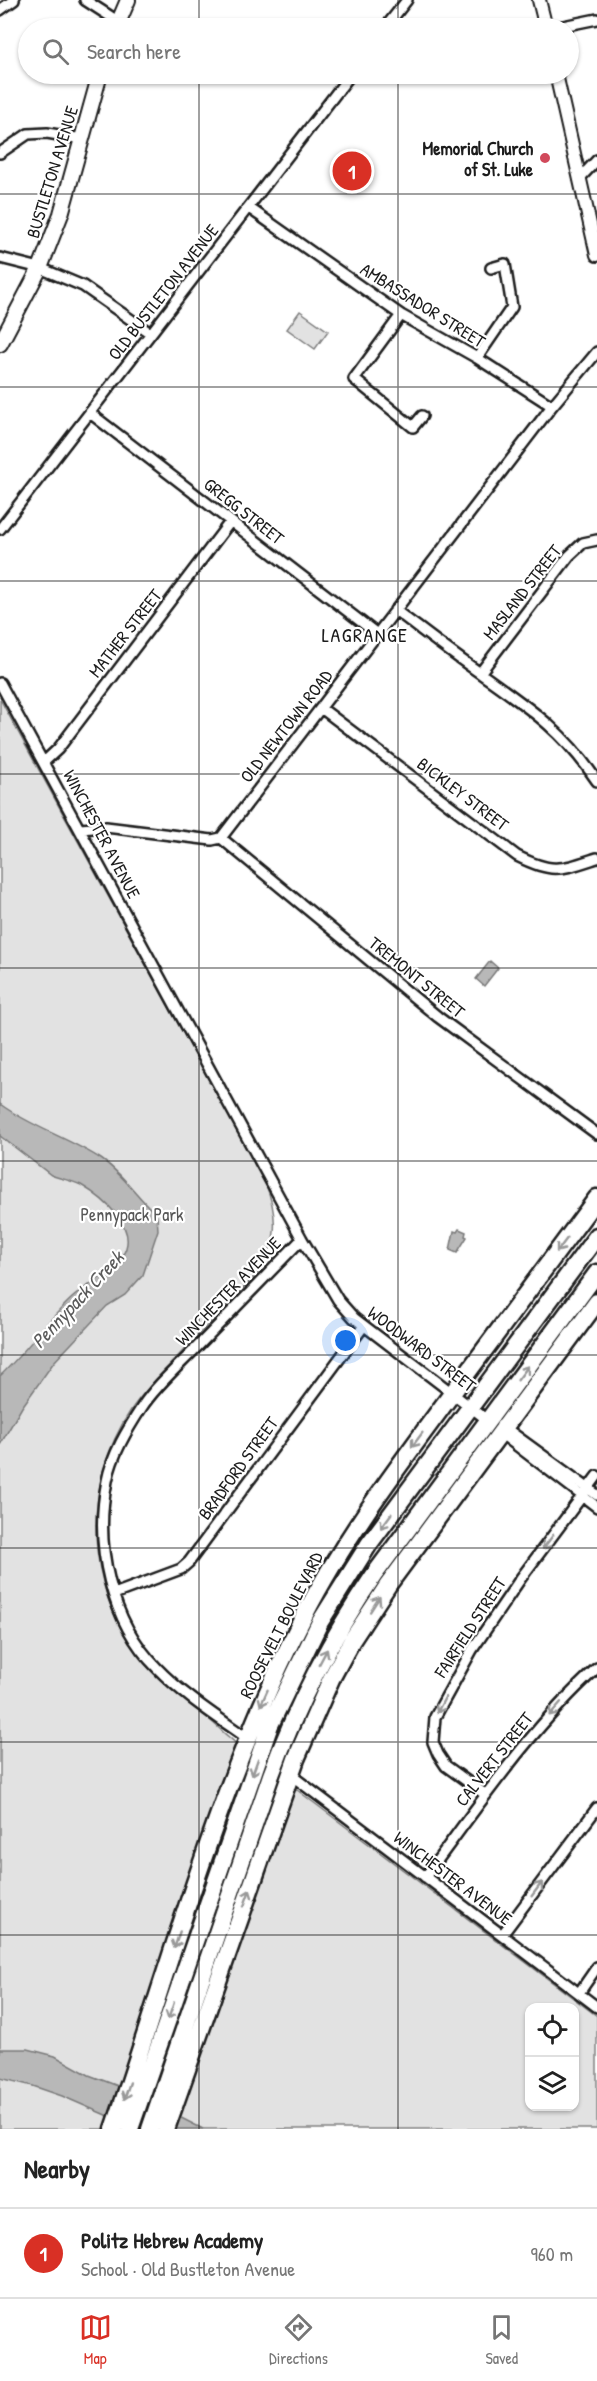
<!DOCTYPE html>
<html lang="en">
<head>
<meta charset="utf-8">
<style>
	body { margin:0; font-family:"Patrick Hand",sans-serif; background:#f6f6f6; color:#222 }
	.controls { position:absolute; right:18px; bottom:18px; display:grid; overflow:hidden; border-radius:12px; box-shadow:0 2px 4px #0004 }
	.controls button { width:54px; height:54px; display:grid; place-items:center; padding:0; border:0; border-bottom:2px solid #e0e0e0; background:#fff; color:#222; font:30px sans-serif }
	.you { position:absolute; left:346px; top:1341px; width:21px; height:21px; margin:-15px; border:4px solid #fff; border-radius:50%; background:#1a73e8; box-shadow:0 0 0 9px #1a73e833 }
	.badge { display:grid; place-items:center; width:39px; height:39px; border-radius:50%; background:#d93025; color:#fff; font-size:20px; font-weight:700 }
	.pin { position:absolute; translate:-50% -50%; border:3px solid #fff; box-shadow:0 2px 6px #0006 }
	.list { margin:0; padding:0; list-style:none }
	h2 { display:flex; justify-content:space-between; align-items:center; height:78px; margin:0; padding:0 24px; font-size:26px }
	h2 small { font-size:20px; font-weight:400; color:#767676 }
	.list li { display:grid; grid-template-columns:39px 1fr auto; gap:18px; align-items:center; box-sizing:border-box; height:90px; padding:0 24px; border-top:2px solid #e0e0e0 }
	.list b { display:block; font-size:22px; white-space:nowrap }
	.list p { margin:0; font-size:20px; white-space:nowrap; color:#767676 }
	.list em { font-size:20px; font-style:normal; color:#767676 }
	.icon { flex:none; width:33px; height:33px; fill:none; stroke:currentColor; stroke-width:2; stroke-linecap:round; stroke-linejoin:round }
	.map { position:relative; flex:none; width:597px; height:2129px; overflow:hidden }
	.search { position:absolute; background:#fff; box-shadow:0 2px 4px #0004; left:18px; right:18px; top:18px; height:66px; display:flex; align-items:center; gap:15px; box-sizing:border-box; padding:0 21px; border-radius:33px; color:#767676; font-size:22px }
	.sheet { height:168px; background:#fff }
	nav { display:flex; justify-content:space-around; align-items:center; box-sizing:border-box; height:84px; border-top:2px solid #e0e0e0; background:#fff; font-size:16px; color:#767676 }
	nav a { display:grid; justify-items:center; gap:3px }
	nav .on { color:#d93025 }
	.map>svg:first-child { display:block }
	.green { fill:#e2e2e2; stroke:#7f7f7f; stroke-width:1.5; fill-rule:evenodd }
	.water { fill:#b8b8b8; stroke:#7a7a7a; stroke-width:1.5 }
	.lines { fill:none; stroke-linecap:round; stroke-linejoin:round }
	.street-casing { stroke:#1c1c1c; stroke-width:14 }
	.secondary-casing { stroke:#1c1c1c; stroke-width:16 }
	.primary-casing { stroke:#1c1c1c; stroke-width:18 }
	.highway-casing { stroke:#1c1c1c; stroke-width:21 }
	.street { stroke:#fff; stroke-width:9 }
	.secondary { stroke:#fff; stroke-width:12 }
	.primary { stroke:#fff; stroke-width:14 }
	.highway { stroke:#fff; stroke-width:16 }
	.oneway { stroke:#999 }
	.grid { fill:none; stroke:#1c1c1c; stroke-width:1.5; stroke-opacity:0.55 }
	.poi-dot { fill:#d1495b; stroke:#fff; stroke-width:2 }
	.labels { text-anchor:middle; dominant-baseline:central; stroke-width:4.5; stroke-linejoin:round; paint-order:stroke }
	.poi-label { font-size:18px; font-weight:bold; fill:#1c1c1c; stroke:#fff; text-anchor:end }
	.street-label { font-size:18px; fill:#1c1c1c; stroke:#fff }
	.park-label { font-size:18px; fill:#575757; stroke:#fff }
	.neighbourhood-label { font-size:20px; letter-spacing:1.5px; fill:#1c1c1c; stroke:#fff }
	.water-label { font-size:20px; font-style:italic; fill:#5a5a5a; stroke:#fff }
</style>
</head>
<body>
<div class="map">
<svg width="597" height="2129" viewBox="0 0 597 2129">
	<rect width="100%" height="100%" fill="#fff"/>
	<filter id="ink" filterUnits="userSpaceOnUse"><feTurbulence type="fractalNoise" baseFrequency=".0167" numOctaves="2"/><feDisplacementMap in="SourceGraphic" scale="12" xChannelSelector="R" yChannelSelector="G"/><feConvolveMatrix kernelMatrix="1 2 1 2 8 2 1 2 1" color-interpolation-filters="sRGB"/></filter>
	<g filter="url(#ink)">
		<path class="green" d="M300 311 328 331 315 349 287 329Z
			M0 699 265 1182C279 1218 279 1245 254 1277 230 1302 206 1327 182 1352 164 1371 145 1389 131 1410 81 1485 85 1585 139 1656 162 1687 196 1705 223 1732 227 1736 232 1739 236 1744L136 2035 199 2058 293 1791 297 1790 597 2016V2129H0ZM530 2008H574V2106H530Z"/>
		<path class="water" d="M490 961 498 968 484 986 476 979Z
			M0 1104C31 1127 69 1138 101 1159 122 1173 135 1194 153 1211L157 1216 158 1230 143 1275 125 1295 107 1306 54 1362 22 1407 0 1445V1376C26 1351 46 1322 72 1298 88 1284 109 1274 122 1256 141 1229 103 1198 81 1185 70 1180 61 1179 51 1175L0 1136Z
			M459 1229 466 1232 465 1236 467 1237 457 1253 450 1250 454 1231 457 1232Z
			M0 2049H28L55 2056 89 2075 118 2086 203 2129H128L108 2116 62 2096 33 2086 0 2078Z"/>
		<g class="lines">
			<g class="street-casing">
				<path id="street" d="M85 0 119 22
					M0 10 14 0
					M385 28 407 0
					M553 28 597 19
					M0 153 28 134 47 133 82 139
					M580 178 597 160
					M249 208 401 315 477 358 552 406
					M0 258 40 268 83 286 150 333
					M401 315 354 379 413 427 422 416
					M477 358 512 307 505 264 491 268
					M90 413 377 634
					M0 529 351 74
					M395 610C423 631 451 653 480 673 529 708 563 730 597 781
					M480 673 569 556 583 543 597 540
					M0 683 302 1239 338 1300 354 1318 490 1422
					M321 708 517 856C553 874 560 870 597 858
					M44 762 58 749 230 522
					M80 829 106 827 212 840 221 838 552 406 597 352
					M221 838 438 1017 597 1134
					M501 1425 597 1495
					M499 1432 597 1507
					M114 1594 181 1569 189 1562 363 1327
					M247 1738C216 1716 183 1695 157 1668 110 1621 94 1545 107 1481 112 1455 127 1430 142 1407 157 1384 181 1364 200 1344 234 1309 268 1274 302 1239
					M291 1775 597 2007
					M486 1795 446 1766 438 1754 433 1742 435 1717 472 1650 521 1578 597 1476
					M425 1877C479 1805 530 1729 597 1668
					M502 1935 597 1808
					M579 1993 597 1967"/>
			</g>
			<g class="secondary-casing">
				<path id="secondary" d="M539 0 546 28
					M556 74 597 255"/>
			</g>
			<g class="primary-casing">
				<path id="primary" d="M116 28 128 0
					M0 344 40 268 61 214 100 74"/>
			</g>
			<g class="highway-casing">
				<path id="highway" d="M114 2129C173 1957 220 1778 304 1616 343 1540 394 1472 445 1403 496 1335 546 1266 597 1198
					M130 2129 270 1725 320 1622 369 1544 597 1236
					M150 2129 271 1775C297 1704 331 1638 374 1575L597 1273
					M166 2129 296 1759 331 1679 352 1640 388 1585 597 1302"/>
			</g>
			<use href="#street" class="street"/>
			<use href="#secondary" class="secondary"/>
			<use href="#primary" class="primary"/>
			<use href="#highway" class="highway"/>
		</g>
		<defs><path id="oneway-shaft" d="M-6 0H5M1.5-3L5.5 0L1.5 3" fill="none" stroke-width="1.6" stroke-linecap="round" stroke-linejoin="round" transform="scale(1.5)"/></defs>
		<g class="oneway">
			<use href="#oneway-shaft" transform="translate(562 1245) rotate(127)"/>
			<use href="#oneway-shaft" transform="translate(523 1373) rotate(-53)"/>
			<use href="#oneway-shaft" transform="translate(417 1440) rotate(127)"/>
			<use href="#oneway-shaft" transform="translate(386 1521) rotate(126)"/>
			<use href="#oneway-shaft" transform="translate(548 1542) rotate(127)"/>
			<use href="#oneway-shaft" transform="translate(375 1604) rotate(-57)"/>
			<use href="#oneway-shaft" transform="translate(323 1657) rotate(-62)"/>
			<use href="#oneway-shaft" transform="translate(264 1698) rotate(114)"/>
			<use href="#oneway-shaft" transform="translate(441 1705) rotate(118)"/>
			<use href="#oneway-shaft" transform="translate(555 1709) rotate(131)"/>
			<use href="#oneway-shaft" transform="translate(255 1767) rotate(110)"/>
			<use href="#oneway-shaft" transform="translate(537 1889) rotate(-53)"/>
			<use href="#oneway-shaft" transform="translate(247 1898) rotate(-70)"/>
			<use href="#oneway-shaft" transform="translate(177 1940) rotate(108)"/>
			<use href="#oneway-shaft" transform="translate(171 2011) rotate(109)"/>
			<use href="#oneway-shaft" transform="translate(127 2091) rotate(109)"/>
		</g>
	</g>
	<path class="grid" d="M199 0V28M398 0V28M199 74V2129M398 74V2129M0 194H597M0 387H597M0 581H597M0 774H597M0 968H597M0 1161H597M0 1355H597M0 1548H597M0 1742H597M0 1935H597"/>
	<circle class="poi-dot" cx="545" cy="158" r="6"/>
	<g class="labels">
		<g class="poi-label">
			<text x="533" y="148">Memorial Church<tspan x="533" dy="21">of St. Luke</tspan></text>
		</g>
		<g class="street-label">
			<text transform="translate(52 172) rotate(-73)">BUSTLETON AVENUE</text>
			<text transform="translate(163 292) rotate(-52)">OLD BUSTLETON AVENUE</text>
			<text transform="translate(423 305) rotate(32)">AMBASSADOR STREET</text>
			<text transform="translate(244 511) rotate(38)">GREGG STREET</text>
			<text transform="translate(522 592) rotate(-52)">MASLAND STREET</text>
			<text transform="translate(125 633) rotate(-52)">MATHER STREET</text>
			<text transform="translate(286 726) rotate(-52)">OLD NEWTOWN ROAD</text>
			<text transform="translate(463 794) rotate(37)">BICKLEY STREET</text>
			<text transform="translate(102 834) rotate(62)">WINCHESTER AVENUE</text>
			<text transform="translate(417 977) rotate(39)">TREMONT STREET</text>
			<text transform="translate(228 1291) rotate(-46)">WINCHESTER AVENUE</text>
			<text transform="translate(422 1349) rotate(37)">WOODWARD STREET</text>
			<text transform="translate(238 1468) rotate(-54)">BRADFORD STREET</text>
			<text transform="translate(281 1625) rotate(-63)">ROOSEVELT BOULEVARD</text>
			<text transform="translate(470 1627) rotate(-57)">FAIRFIELD STREET</text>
			<text transform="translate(494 1759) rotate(-52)">CALVERT STREET</text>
			<text transform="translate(453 1878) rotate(37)">WINCHESTER AVENUE</text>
		</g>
		<g class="park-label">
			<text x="132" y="1214">Pennypack Park</text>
		</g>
		<g class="neighbourhood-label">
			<text x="365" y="634">LAGRANGE</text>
		</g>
		<g class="water-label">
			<text transform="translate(77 1299) rotate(-47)">Pennypack Creek</text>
		</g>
	</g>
</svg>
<div class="controls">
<button><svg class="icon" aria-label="locate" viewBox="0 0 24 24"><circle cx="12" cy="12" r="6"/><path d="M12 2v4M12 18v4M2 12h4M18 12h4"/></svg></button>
<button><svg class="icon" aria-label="layers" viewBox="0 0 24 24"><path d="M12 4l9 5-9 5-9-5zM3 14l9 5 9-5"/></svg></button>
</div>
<div class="you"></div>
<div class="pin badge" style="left:352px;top:171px">1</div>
<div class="search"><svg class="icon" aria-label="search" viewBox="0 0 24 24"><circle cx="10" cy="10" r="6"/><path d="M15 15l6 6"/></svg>Search here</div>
</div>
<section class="sheet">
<h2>Nearby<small></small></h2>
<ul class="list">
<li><span class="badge">1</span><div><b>Politz Hebrew Academy</b><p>School · Old Bustleton Avenue</p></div><em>960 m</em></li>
</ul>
</section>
<nav>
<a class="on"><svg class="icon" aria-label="map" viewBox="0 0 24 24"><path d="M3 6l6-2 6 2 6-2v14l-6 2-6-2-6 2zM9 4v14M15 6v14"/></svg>Map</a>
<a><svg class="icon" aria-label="directions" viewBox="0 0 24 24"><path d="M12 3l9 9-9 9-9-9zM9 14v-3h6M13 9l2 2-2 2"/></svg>Directions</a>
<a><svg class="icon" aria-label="saved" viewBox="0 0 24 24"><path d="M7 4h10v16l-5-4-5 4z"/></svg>Saved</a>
</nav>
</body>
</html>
